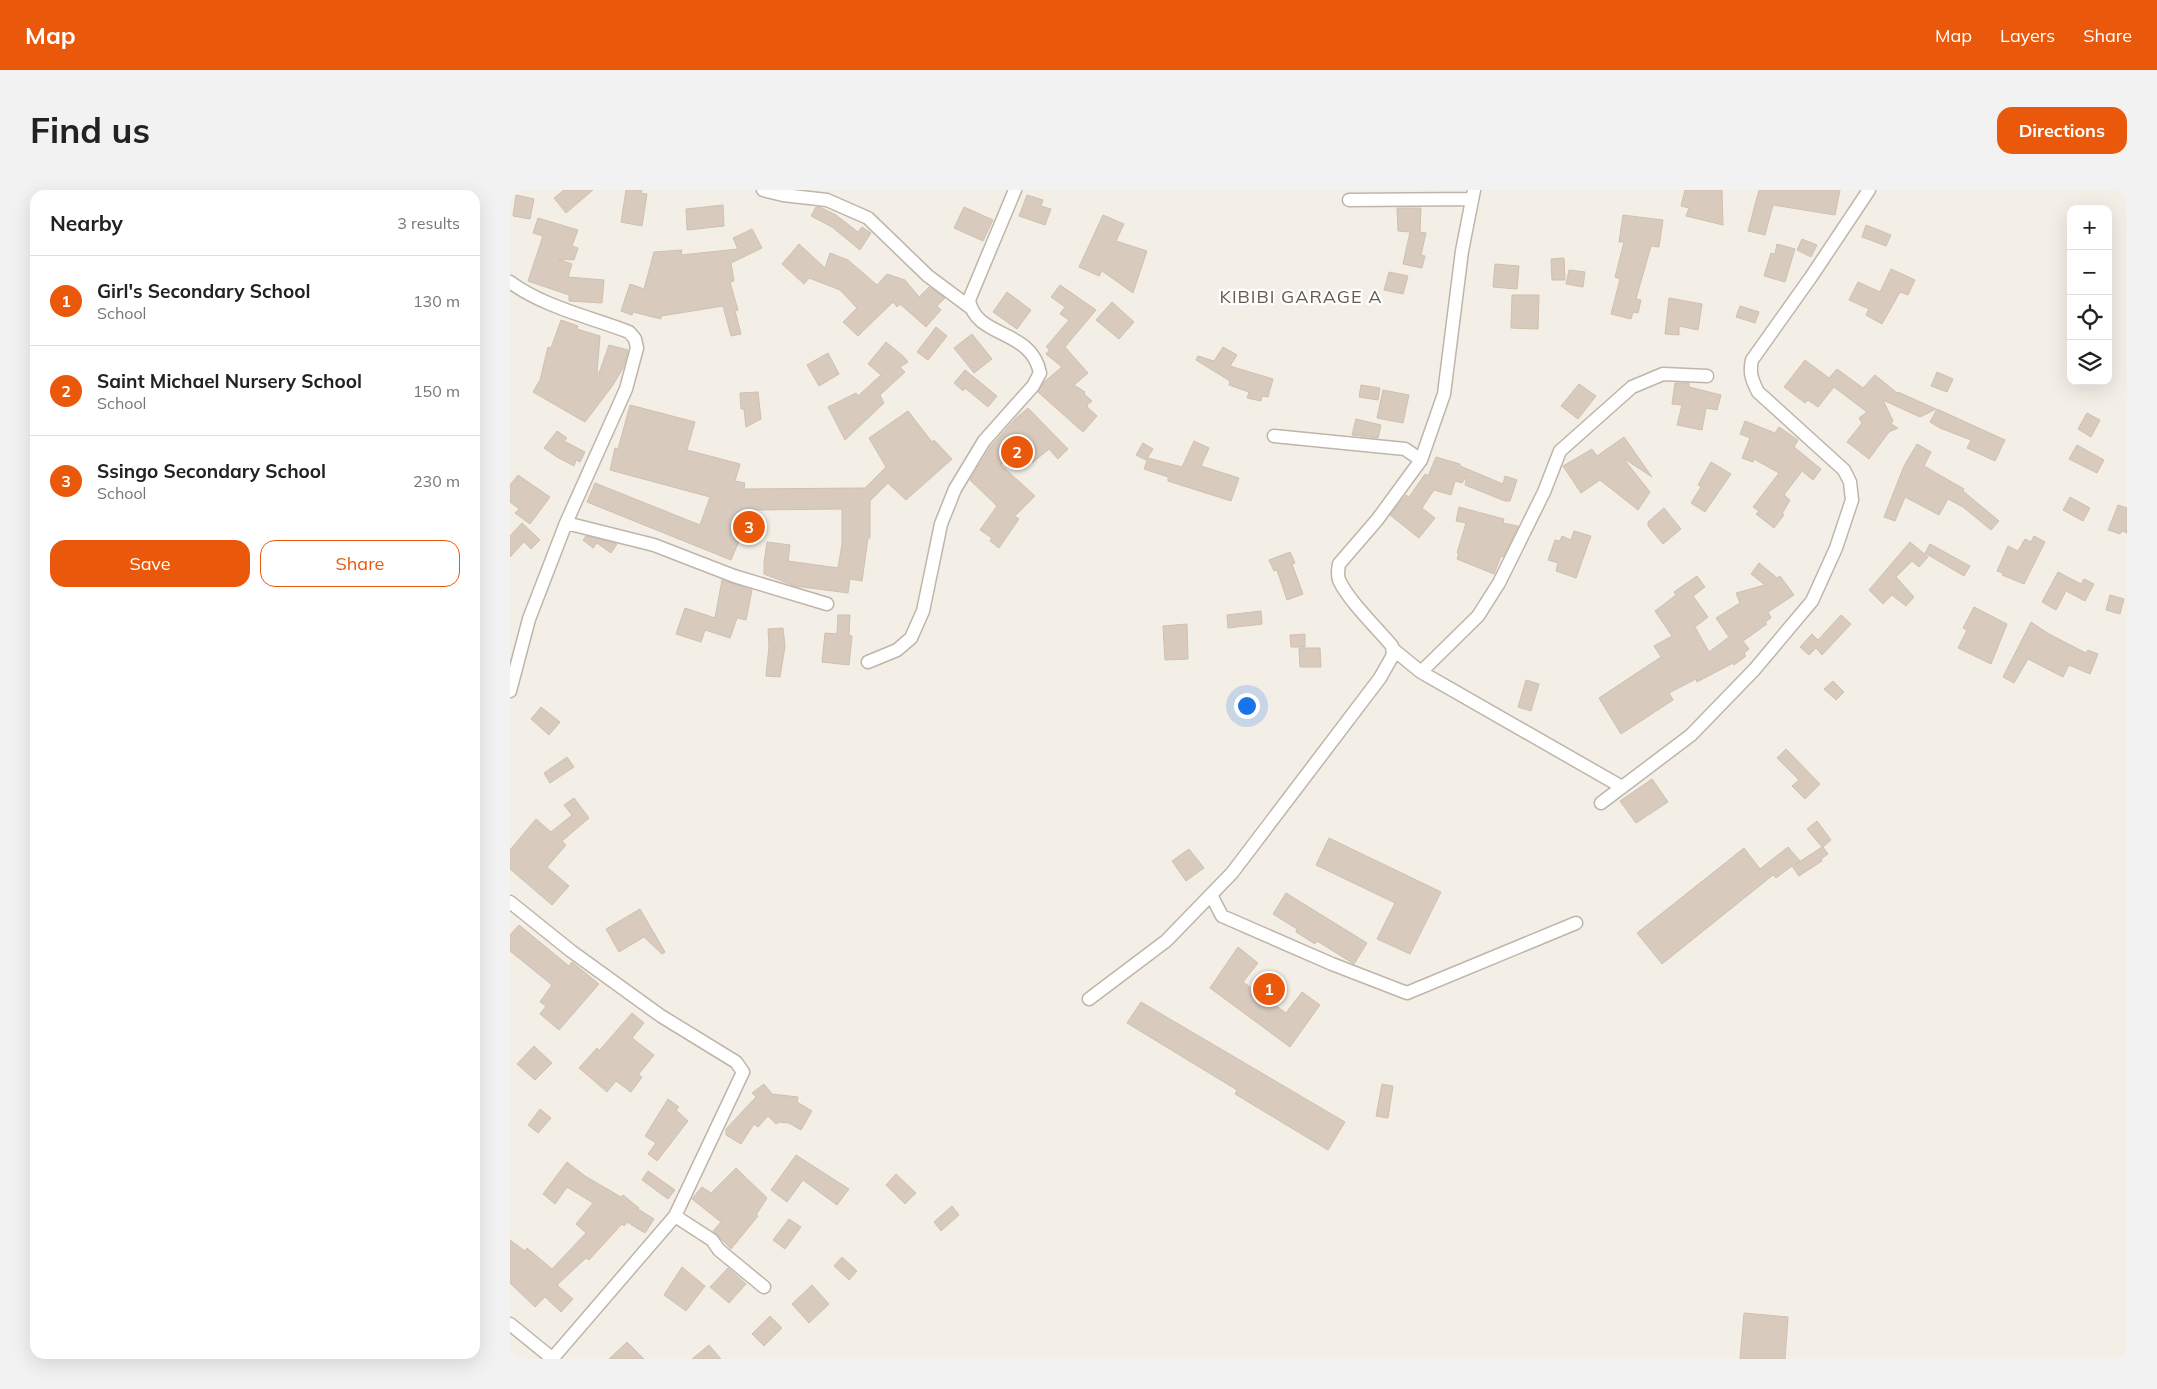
<!DOCTYPE html>
<html lang="en">
<head>
<meta charset="utf-8">
<style>
	body { margin:0; font-family:Mulish,sans-serif; background:#f2f2f2; color:#222 }
	.controls { position:absolute; right:15px; top:15px; display:grid; overflow:hidden; border-radius:10px; box-shadow:0 5px 20px #0002 }
	.controls button { width:45px; height:45px; display:grid; place-items:center; padding:0; border:0; border-bottom:1px solid #e0e0e0; background:#fff; color:#222; font:25px sans-serif }
	.you { position:absolute; left:736px; top:515px; width:18px; height:18px; margin:-12px; border:4px solid #fff; border-radius:50%; background:#1a73e8; box-shadow:0 0 0 8px #1a73e833 }
	.badge { display:grid; place-items:center; width:32px; height:32px; border-radius:50%; background:#ea580c; color:#fff; font-size:16px; font-weight:700 }
	.pin { position:absolute; translate:-50% -50%; border:2px solid #fff; box-shadow:0 1px 5px #0006 }
	.list { margin:0; padding:0; list-style:none }
	h2 { display:flex; justify-content:space-between; align-items:center; height:65px; margin:0; padding:0 20px; font-size:21px }
	h2 small { font-size:16px; font-weight:400; color:#767676 }
	.list li { display:grid; grid-template-columns:32px 1fr auto; gap:15px; align-items:center; box-sizing:border-box; height:90px; padding:0 20px; border-top:1px solid #e0e0e0 }
	.list b { display:block; font-size:19px; white-space:nowrap }
	.list p { margin:0; font-size:16px; white-space:nowrap; color:#767676 }
	.list em { font-size:16px; font-style:normal; color:#767676 }
	.actions { display:flex; gap:10px; padding:15px 20px }
	.actions a { flex:1; padding:11px 0; border:1px solid #ea580c; border-radius:15px; text-align:center; font-size:18px; color:#ea580c }
	.actions .main { background:#ea580c; color:#fff }
	.icon { flex:none; width:28px; height:28px; fill:none; stroke:currentColor; stroke-width:2; stroke-linecap:round; stroke-linejoin:round }
	.map { position:relative; flex:none; width:1617px; height:1169px; overflow:hidden; border-radius:15px }
	header { display:flex; align-items:center; gap:30px; box-sizing:border-box; height:70px; padding:0 25px; background:#ea580c; color:#fff }
	header strong { font-size:24px }
	nav { display:flex; gap:28px; margin-inline-start:auto; font-size:18px }
	.intro { display:flex; align-items:center; justify-content:space-between; box-sizing:border-box; height:120px; padding:0 30px }
	h1 { margin:0; font-size:35px }
	.button { padding:12px 22px; border-radius:15px; background:#ea580c; color:#fff; font-size:18px; font-weight:700 }
	main { display:flex; gap:30px; padding:0 30px }
	aside { flex:1; background:#fff; border-radius:15px; box-shadow:0 5px 20px #0002 }
	.map>svg:first-child { display:block }
	.building { fill:#d8cbbe; stroke:#d0c0ae }
	.lines { fill:none; stroke-linecap:round; stroke-linejoin:round }
	.street-casing { stroke:#bfb5a8; stroke-width:15 }
	.street { stroke:#fff; stroke-width:12 }
	.labels { text-anchor:middle; dominant-baseline:central; stroke-width:4.5; stroke-linejoin:round; paint-order:stroke }
	.quarter-label { font-size:18px; letter-spacing:1px; fill:#695b4c; stroke:#fff }
</style>
</head>
<body>
<header>
<strong>Map</strong>
<nav><a>Map</a><a>Layers</a><a>Share</a></nav>
</header>
<div class="intro"><h1>Find us</h1><a class="button">Directions</a></div>
<main>
<aside>
<h2>Nearby<small>3 results</small></h2>
<ul class="list">
<li><span class="badge">1</span><div><b>Girl's Secondary School</b><p>School</p></div><em>130 m</em></li>
<li><span class="badge">2</span><div><b>Saint Michael Nursery School</b><p>School</p></div><em>150 m</em></li>
<li><span class="badge">3</span><div><b>Ssingo Secondary School</b><p>School</p></div><em>230 m</em></li>
</ul>
<div class="actions"><a class="main">Save</a><a>Share</a></div>
</aside>
<div class="map">
<svg width="1617" height="1169" viewBox="0 0 1617 1169">
	<rect width="100%" height="100%" fill="#f3eee6"/>
	<path class="building" d="M54 0H83L56 23 44 8Z
		M116 0H132L131 3 137 4 132 36 111 32Z
		M1175 0H1212L1213 35 1176 26 1179 18 1171 16Z
		M1249 0H1330L1325 25 1263 15 1255 45 1238 41Z
		M6 5 24 9 20 29 3 26Z
		M517 5 533 10 531 16 541 19 535 35 509 26Z
		M213 15 214 36 177 40 176 19Z
		M306 17 312 18 326 25 348 42 352 37 361 43 350 60 322 37 301 26Z
		M454 17 483 30 473 51 444 38Z
		M887 18H911L910 42 916 43 911 65 915 66 912 78 893 74 900 42 888 41Z
		M593 25 614 34 606 51 637 61 623 103 592 81 589 86 569 77Z
		M1113 25 1153 30 1149 57 1141 56 1126 109 1131 110 1128 123 1123 122 1121 129 1101 124 1110 89 1105 87 1114 52H1109Z
		M28 28 68 40 62 56 68 58 64 70 48 69 62 74 58 87 94 90 92 113 59 111V105L18 91 33 46 23 43Z
		M1356 35 1381 45 1376 56 1352 47Z
		M242 39 252 58 221 73 224 91 220 92 228 120 225 121 231 144 221 146 213 116 151 126V129L123 122 122 125 111 121 120 94 134 99 144 62 172 60 171 65 228 59 223 48Z
		M1292 49 1307 55 1301 67 1287 60Z
		M289 54 315 78 320 63 338 70 367 95 377 84 395 90 409 107 419 97 435 108 427 116 431 120 416 137 390 114 387 117 383 112 348 146 333 132 347 118 330 100 299 88 294 94 272 74Z
		M1267 54 1285 59 1275 92 1254 86 1261 63 1265 64Z
		M1054 68 1055 90H1042L1041 69Z
		M985 74 1009 76 1007 99 983 97Z
		M1381 79 1405 90 1398 105 1390 102 1372 134 1356 125 1359 119 1339 110 1348 92 1370 102Z
		M1059 80 1075 82 1073 97 1056 94Z
		M879 82 898 86 893 104 874 100Z
		M550 95 586 120 555 157 578 183 564 195 575 202 574 204 582 211 577 215 578 218 587 226 573 242 528 202 534 192 552 177 536 164 540 159 536 157 559 130 550 124 555 117 541 107Z
		M497 102 521 120 507 139 483 122Z
		M1002 105H1029L1028 139 1001 138Z
		M1159 108 1192 114 1188 140 1169 136V145L1155 144Z
		M602 112 624 132 609 149 586 130Z
		M1230 116 1249 122 1245 133 1226 127Z
		M51 130 68 136 67 139 90 146 87 182 89 183 99 155 118 160 113 178 103 195 75 232 23 202 30 190 38 157 41 158Z
		M426 137 437 146 418 170 407 162Z
		M462 144 482 169 464 183 444 158Z
		M376 152 393 166 398 172 390 177 395 182 370 205 374 213 335 250 318 217 346 203 348 206 371 185 358 174Z
		M713 157 727 165 720 176 763 189 758 207 752 206 751 211 737 208 739 202 719 195 720 191 686 170 688 166 704 171Z
		M318 163 329 184 309 196 297 175Z
		M1295 170 1319 188 1327 179 1353 198 1365 185 1387 203 1388 202 1426 219 1410 227 1373 210 1383 231 1381 234 1388 238 1379 242 1359 269 1337 252 1352 233 1349 228 1357 222 1324 197 1308 217 1298 210 1295 213 1274 197Z
		M455 180 487 206 478 217 455 198 453 201 444 193Z
		M1427 182 1443 189 1437 202 1421 196Z
		M1165 193H1179V197L1211 205 1207 220 1196 218 1192 240 1167 235 1172 215 1162 214Z
		M1069 194 1086 206 1068 229 1051 216Z
		M851 195 870 198 868 210 849 207Z
		M873 200 899 205 893 233 867 228Z
		M248 202 251 229 236 237 234 219H231L230 203Z
		M120 215 185 232 177 260 230 274 225 291 235 293 234 299 355 298 376 277 359 248 398 221 422 252 424 250 442 269 396 310 378 293 360 311V348H358L352 391 340 389 338 403 285 396 254 384V373L257 352 280 355 278 371 328 378 332 354V319L242 320 221 370 77 312 85 293 190 335 200 307 100 280 105 258 108 259Z
		M518 218 558 259 548 269 539 259 522 273 507 255 491 275 525 306 505 326 509 329 489 358 480 351 482 348 470 340 487 316 460 290 481 256 506 228Z
		M1427 219 1495 250 1485 271 1457 258 1461 250 1430 238 1420 232Z
		M1577 223 1590 230 1581 247 1568 239Z
		M846 229 871 235 868 248 842 245Z
		M1235 231 1265 243 1269 237 1288 250 1284 257 1311 279 1303 290 1292 281 1274 305 1280 310 1272 324 1274 325 1264 338 1246 324 1249 321 1243 317 1269 283 1244 269 1243 272 1232 268 1240 248 1230 244Z
		M47 241 57 248 54 251 75 262 70 272 66 270 64 276 47 267 34 258Z
		M1114 247 1142 287 1113 268 1140 302 1128 320 1090 290 1071 303 1053 276 1082 259 1087 266Z
		M684 251 699 258 691 276 729 288 721 311 658 291V287L634 279 638 268 672 277Z
		M633 253 643 259 636 270 626 265Z
		M1407 254 1421 262 1414 276 1454 299 1453 301 1489 331 1481 340 1453 317 1438 309 1429 325 1395 307 1385 331 1374 327 1394 276Z
		M1567 255 1594 270 1587 283 1559 269Z
		M926 267 950 274V276L993 294 995 286 1007 290 1000 311H995L955 295 957 286 952 293 945 291 941 305 924 300 912 318 925 328 909 348 880 325 896 305 899 307 915 284 918 286Z
		M1201 272 1221 284 1195 322 1181 313 1191 297 1188 295Z
		M8 285 40 307 20 334 5 323 9 319 0 312V295Z
		M1560 307 1580 318 1573 331 1553 320Z
		M1608 315 1617 318V343L1612 341 1610 344 1598 340Z
		M949 317 994 329 993 333 1008 336 993 367 991 366 984 384 947 369 949 363H947L956 333 946 331Z
		M1154 318 1171 339 1153 354 1138 336V332Z
		M12 333 30 350 21 359 14 352 0 367V346Z
		M1064 341 1081 346 1066 388 1046 381 1048 373 1038 370 1045 350 1050 351 1052 346 1061 350Z
		M76 346 107 354 101 363 87 353 83 358 73 350Z
		M1524 346 1535 352 1514 394 1492 385 1493 383 1487 381 1498 356 1508 361 1515 349 1521 352Z
		M1400 352 1418 367 1409 377 1402 371 1386 387 1404 407 1396 416 1382 405 1373 414 1359 400Z
		M1420 354 1460 376 1454 386 1415 363Z
		M780 362 785 373 782 374 793 404 777 410 767 380 764 381 759 370Z
		M1249 373 1267 388 1270 386 1284 405 1258 422 1261 428 1255 432 1257 434 1233 451 1239 459 1234 463 1236 466 1224 475 1223 473 1187 492 1186 489 1159 503 1163 510 1111 544 1089 508 1151 467 1144 456 1162 446 1145 421 1166 405 1164 402 1187 386 1195 397 1183 406 1198 427 1185 437 1199 462 1219 447 1206 428 1230 413 1226 403 1255 395 1241 384Z
		M1548 382 1571 394 1574 389 1584 394 1575 411 1556 401 1546 420 1532 412Z
		M212 390 242 400 236 430 227 428 220 448 195 440 191 452 166 444 175 418 205 428Z
		M1600 405 1614 409 1610 424 1596 420Z
		M1464 417 1497 434 1481 474 1448 458 1457 440 1453 438Z
		M751 421 752 434 718 438 717 425Z
		M328 425H340L339 445 342 446 339 475 312 472 315 443 327 444Z
		M1331 425 1341 434 1312 465 1306 458 1299 465 1290 457 1302 444 1308 450Z
		M1521 432 1539 444 1576 463 1578 460 1588 464 1580 484 1559 475 1553 487 1518 469 1504 493 1493 487Z
		M677 434 678 469 655 470 653 436Z
		M273 438 275 456 270 487 256 486 259 456 258 439Z
		M795 444V457H781L780 445Z
		M789 458H810L811 477H790Z
		M1016 490 1029 494 1021 521 1008 517Z
		M1323 491 1334 502 1326 510 1314 499Z
		M31 517 50 532 39 545 21 529Z
		M1276 559 1310 594 1295 609 1282 596 1289 590 1267 568Z
		M57 567 64 577 40 593 34 583Z
		M1142 589 1158 612 1126 633 1110 611Z
		M64 608 79 628 52 651 56 655 37 677 59 696 42 715 0 679V660L26 629 41 642 62 625 54 615Z
		M1307 631 1321 650 1313 657 1318 664 1311 669 1312 671 1289 686 1282 676 1266 688 1263 685 1152 774 1127 743 1234 658 1250 679 1278 657 1290 671 1286 674 1312 657 1297 639Z
		M819 648 931 702 900 764 867 749 885 713 806 675Z
		M679 659 694 678 676 691 662 671Z
		M776 703 857 753 844 774 807 751 805 754 786 742 787 739 763 724Z
		M130 719 155 762 152 764 134 747 109 762 96 739Z
		M9 735 59 776 62 772 89 794 49 840 30 824 36 816 30 812 42 795 0 761V745Z
		M728 757 748 773 733 792 776 823 792 802 810 815 780 857 700 798Z
		M631 812 835 932 818 960 725 904 727 900 617 833Z
		M122 823 134 833 122 848 144 865 128 885 132 887 121 902 106 891 97 902 69 878 87 858 89 861Z
		M24 856 42 873 25 890 7 874Z
		M254 894 262 904 288 907 287 912 302 921 291 940 279 933 269 932 266 934 258 926 248 937 244 934 231 954 216 945V939L246 907 242 903Z
		M872 894 883 896 878 928 866 926Z
		M158 909 169 917 166 920 178 931 147 971 138 964 146 953 135 946Z
		M30 919 41 928 28 943 18 935Z
		M286 965 339 999 327 1015 293 990 277 1012 261 1000Z
		M57 972 75 986 111 1007 113 1005 129 1018 128 1019 144 1029 135 1043 117 1032 114 1036 112 1034 79 1070 76 1068 47 1095 63 1109 51 1122 35 1107 25 1117 0 1093V1050L15 1061 17 1058 42 1079 76 1043 66 1034 83 1013 57 997 45 1014 33 1004Z
		M226 978 257 1008 246 1025 248 1026 221 1059 203 1041 211 1032 182 1009 192 997 201 1003Z
		M138 981 165 1000 158 1009 132 990Z
		M386 984 406 1003 395 1014 376 995Z
		M442 1016 449 1025 431 1041 424 1032Z
		M279 1029 291 1037 275 1059 263 1050Z
		M332 1067 347 1081 339 1090 324 1076Z
		M172 1077 195 1096 176 1121 154 1105Z
		M218 1078 236 1094 219 1113 200 1097Z
		M302 1095 319 1114 299 1133 282 1114Z
		M1234 1123 1278 1127 1275 1169H1230Z
		M260 1126 272 1138 254 1156 242 1144Z
		M117 1152 134 1169H99Z
		M199 1155 211 1169H182Z"/>
	<g class="lines">
		<g class="street-casing">
			<path id="street" d="M253 0 273 5 317 10 358 28 418 86 461 118
				M839 10 962 9
				M0 92C34 117 80 127 119 142L125 149 127 158 116 199 56 333 19 429 0 501
				M764 246 895 259 911 270
				M56 333 144 355 224 386 317 414
				M884 460 911 482 1112 597
				M358 472 387 460 401 448 413 421 431 334 445 299 474 251 523 196 530 183C521 138 466 149 459 110L505 0
				M911 482 968 426 989 393 1034 302 1050 261 1122 197 1153 184 1197 186
				M1091 613 1181 545 1244 480 1302 411 1326 358 1342 310 1340 292 1334 280 1248 202C1242 190 1239 183 1242 170L1301 87 1359 0
				M701 705 712 726 822 774 897 803 1066 733
				M0 712 61 761 151 826 226 872 233 882 165 1026 42 1169
				M579 809 656 751 722 683 870 488 883 465 882 456C867 438 838 410 829 390 827 384 828 380 829 374L867 330 911 270 934 204 952 61 964 0
				M165 1026 202 1050 209 1060 254 1097
				M0 1134 43 1169"/>
		</g>
		<use href="#street" class="street"/>
	</g>
	<g class="labels">
		<g class="quarter-label">
			<text x="791" y="106">KIBIBI GARAGE A</text>
		</g>
	</g>
</svg>
<div class="controls">
<button>+</button>
<button>−</button>
<button><svg class="icon" aria-label="locate" viewBox="0 0 24 24"><circle cx="12" cy="12" r="6"/><path d="M12 2v4M12 18v4M2 12h4M18 12h4"/></svg></button>
<button><svg class="icon" aria-label="layers" viewBox="0 0 24 24"><path d="M12 4l9 5-9 5-9-5zM3 14l9 5 9-5"/></svg></button>
</div>
<div class="you"></div>
<div class="pin badge" style="left:759px;top:799px">1</div>
<div class="pin badge" style="left:507px;top:262px">2</div>
<div class="pin badge" style="left:239px;top:337px">3</div>
</div>
</main>
</body>
</html>
